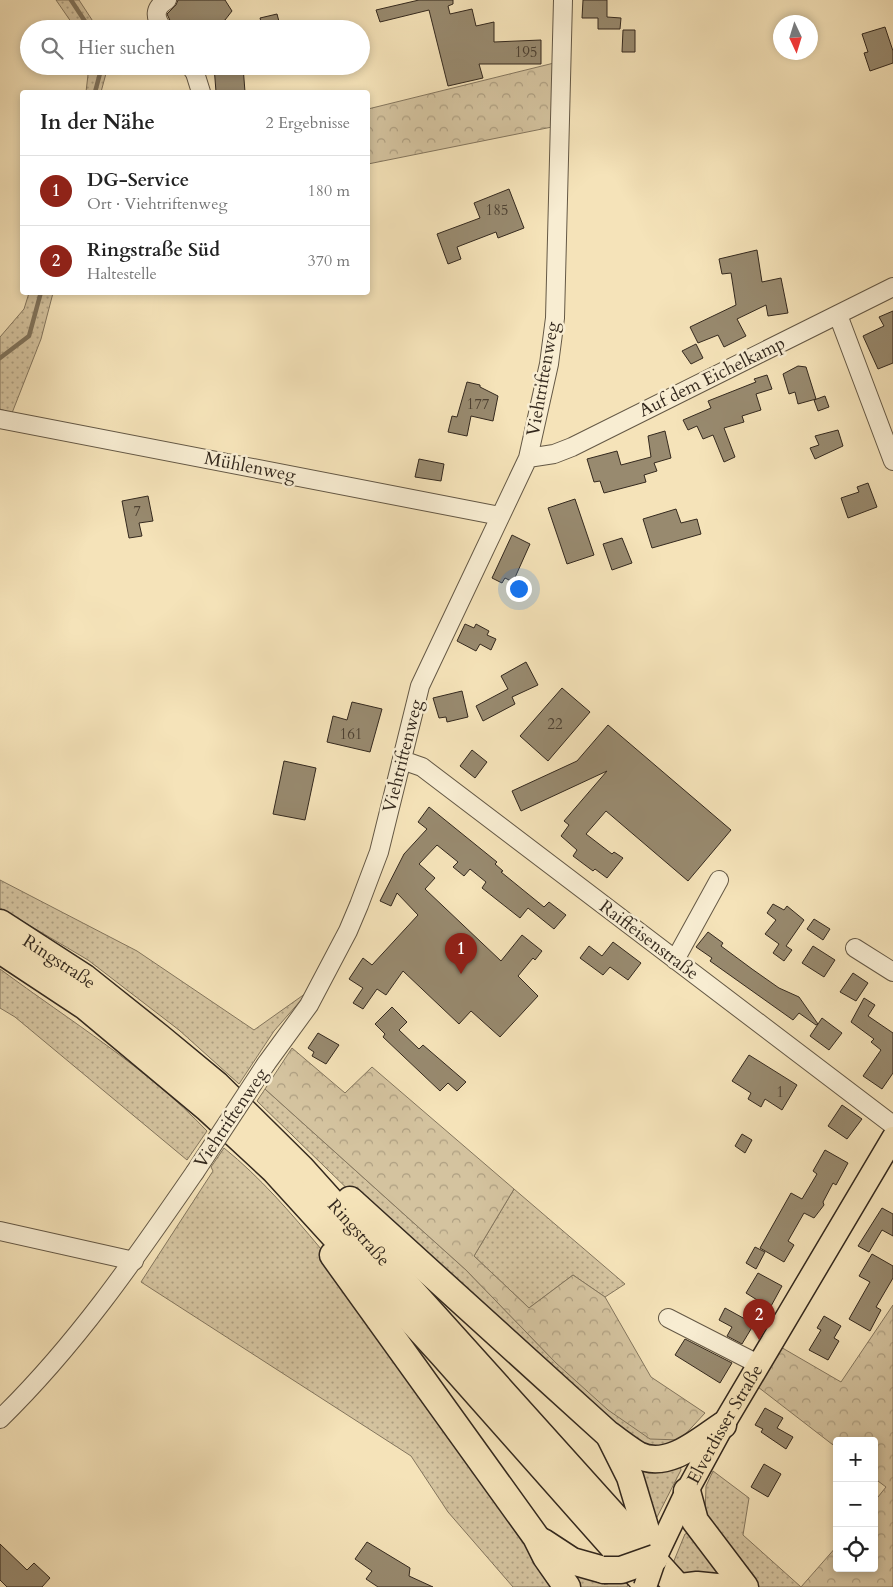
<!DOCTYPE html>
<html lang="de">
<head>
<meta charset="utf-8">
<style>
	body { margin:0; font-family:Cardo,serif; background:#f2f2f2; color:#222 }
	.controls { position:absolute; right:15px; bottom:15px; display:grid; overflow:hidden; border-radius:5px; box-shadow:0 2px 8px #0003 }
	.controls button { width:45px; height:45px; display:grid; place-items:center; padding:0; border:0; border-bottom:1px solid #e0e0e0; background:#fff; color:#222; font:25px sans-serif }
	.compass { position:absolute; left:773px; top:15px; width:45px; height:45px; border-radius:50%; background:#fff; box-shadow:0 2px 8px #0003; rotate:176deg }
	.you { position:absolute; left:518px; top:588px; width:18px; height:18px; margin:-12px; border:4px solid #fff; border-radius:50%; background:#1a73e8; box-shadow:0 0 0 8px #1a73e833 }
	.badge { display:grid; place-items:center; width:32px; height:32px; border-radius:50%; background:#8f2418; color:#fff; font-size:16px; font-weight:700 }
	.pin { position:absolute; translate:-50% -41px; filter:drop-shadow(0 1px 2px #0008) }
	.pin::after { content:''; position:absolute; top:26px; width:18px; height:15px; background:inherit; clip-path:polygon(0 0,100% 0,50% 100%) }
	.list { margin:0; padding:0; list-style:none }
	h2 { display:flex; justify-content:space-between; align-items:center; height:65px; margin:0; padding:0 20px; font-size:21px }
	h2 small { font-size:16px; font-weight:400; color:#767676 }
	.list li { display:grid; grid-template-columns:32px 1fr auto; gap:15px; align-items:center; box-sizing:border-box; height:70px; padding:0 20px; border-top:1px solid #e0e0e0 }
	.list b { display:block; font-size:19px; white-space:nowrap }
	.list p { margin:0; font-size:16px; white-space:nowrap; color:#767676 }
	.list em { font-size:16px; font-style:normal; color:#767676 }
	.icon { flex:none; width:28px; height:28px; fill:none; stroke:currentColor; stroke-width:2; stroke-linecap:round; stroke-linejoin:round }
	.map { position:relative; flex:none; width:893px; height:1587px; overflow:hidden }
	.search { position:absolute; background:#fff; box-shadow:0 2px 8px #0003; left:20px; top:20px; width:350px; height:55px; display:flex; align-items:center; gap:12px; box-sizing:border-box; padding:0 18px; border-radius:28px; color:#767676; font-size:19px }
	.panel { position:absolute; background:#fff; box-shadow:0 2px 8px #0003; left:20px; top:90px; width:350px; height:205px; border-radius:5px }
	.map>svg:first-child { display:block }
	.grass { fill:url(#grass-dots); stroke:#84765e }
	.forest { fill:url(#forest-crowns); stroke:#84765e }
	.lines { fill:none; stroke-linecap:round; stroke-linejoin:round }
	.stream { stroke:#80735b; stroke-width:4.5 }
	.building { fill:#988a6f; stroke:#34291e }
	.minor-casing { stroke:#645845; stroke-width:20 }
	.major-casing { stroke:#34291e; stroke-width:25 }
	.highway-casing { stroke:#34291e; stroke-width:29 }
	.minor { stroke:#f8edd2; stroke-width:18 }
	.major { stroke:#f5e3b9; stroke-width:22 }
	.highway { stroke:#f5e3b9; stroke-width:26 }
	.minor-bridge-casing { stroke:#645845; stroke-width:20; stroke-linecap:butt }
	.major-bridge-casing { stroke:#34291e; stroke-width:25; stroke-linecap:butt }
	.highway-bridge-casing { stroke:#34291e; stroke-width:29; stroke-linecap:butt }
	.minor-bridge { stroke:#f8edd2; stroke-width:18 }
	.major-bridge { stroke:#f5e3b9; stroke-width:22 }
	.highway-bridge { stroke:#f5e3b9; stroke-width:26 }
	.labels { text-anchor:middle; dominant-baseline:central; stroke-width:5; stroke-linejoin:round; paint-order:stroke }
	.number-label { font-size:15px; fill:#4d4132 }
	.street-label { font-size:18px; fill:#34291e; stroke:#f8edd2 }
</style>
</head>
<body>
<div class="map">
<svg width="893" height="1587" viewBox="0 0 893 1587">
	<defs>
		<pattern id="grass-dots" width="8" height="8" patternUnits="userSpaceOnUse" patternTransform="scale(1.25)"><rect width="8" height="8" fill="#d4c39f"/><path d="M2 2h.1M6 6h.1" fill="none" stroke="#ad9e81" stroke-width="1.8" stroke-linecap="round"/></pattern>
		<pattern id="forest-crowns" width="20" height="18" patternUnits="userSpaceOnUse" patternTransform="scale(1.25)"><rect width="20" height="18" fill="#d4c39f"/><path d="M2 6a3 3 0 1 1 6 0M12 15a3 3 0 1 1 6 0" fill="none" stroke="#ad9e81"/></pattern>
	</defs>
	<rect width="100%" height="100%" fill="#f5e3b9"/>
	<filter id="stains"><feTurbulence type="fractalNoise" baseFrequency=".004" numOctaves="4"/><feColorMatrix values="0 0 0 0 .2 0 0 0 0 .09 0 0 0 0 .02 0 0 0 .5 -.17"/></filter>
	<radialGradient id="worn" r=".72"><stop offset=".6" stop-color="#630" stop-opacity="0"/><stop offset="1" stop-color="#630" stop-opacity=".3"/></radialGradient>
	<path class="grass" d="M56 0H79L98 29H76Z
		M89 66H108L101 92H86Z
		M29 293H53L41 339 12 413 0 409V337L24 309Z
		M0 880 137 951 254 1030 309 991 274 1031 239 1084 179 1030 88 960 0 908Z
		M0 969C70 1021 146 1067 207 1131L187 1160 15 1017 0 1008Z
		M265 1089 466 1270 556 1363 680 1440 660 1449 639 1447 361 1202 257 1101Z
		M224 1148C260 1177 291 1213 321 1249L558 1587H513L448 1512 411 1456 141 1282 213 1171 211 1167Z
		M514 1189 625 1284 605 1297 573 1275 529 1308 474 1256Z
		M635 1464 680 1465 681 1470 653 1525Z
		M713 1471 749 1498 743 1535 801 1587H755L705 1517 706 1486Z
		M693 1532 733 1585H664L685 1534Z
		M570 1574 631 1575 627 1587H579Z"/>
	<path class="forest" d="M554 63 552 127 368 164V109Z
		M292 1048 345 1093 372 1067 514 1189 474 1256 529 1308 573 1275 605 1297 651 1377 705 1413 680 1440 650 1439 608 1410 556 1363 466 1270 265 1089Z
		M893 1305V1587H801L837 1546V1568H874V1502L886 1487 874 1478V1441H837V1448L758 1387 779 1346 841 1382Z"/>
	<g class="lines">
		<path class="stream" d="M71 0 90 29
			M95 92 102 66
			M0 358 29 336 41 292"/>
	</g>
	<path class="building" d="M178 0H225L232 11 225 20 211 29H174L167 14 176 5Z
		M419 0H453V4L448 6 450 14 472 9 476 26 494 22V42L541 40V64H479L483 78 448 86 429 10 380 22 376 10Z
		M583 0H607V17L621 18 620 29H598V18H582Z
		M277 14 281 29H263L260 18Z
		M885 27 893 51V63L870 71 864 53 868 52 862 34Z
		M623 30H635V52H622Z
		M214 66H243L245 92H216Z
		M509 189 524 228 498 238 496 232 457 247 461 259 448 264 437 234 480 218 474 203Z
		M757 250 762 282 781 278 788 313 768 316 766 305 737 319 746 336 724 347 718 335 698 343 690 327 736 305 731 273 722 274 719 259Z
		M893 311V363L878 369 863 336 884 326 879 317Z
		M696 344 703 358 691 364 682 351Z
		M798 366 806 367 816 399 798 404 795 392 789 394 783 374Z
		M767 375 772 389 756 394 761 410 742 416 744 422 724 428 735 457 724 462 713 435 703 439 697 426 688 430 683 420 711 408 708 401 756 382 754 379Z
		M467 382 480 385V387L498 396 493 421 471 416 467 436 448 432 452 416 457 417Z
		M825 396 829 407 818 411 814 400Z
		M838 430 843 446 815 459 810 448 819 445 815 436Z
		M665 431 671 458 654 463 657 471 644 475 646 482 604 493 600 481 594 482 587 459 617 451 621 465 651 457 648 436Z
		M419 459 444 464 441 481 415 477Z
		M868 483 877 507 848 518 841 498 859 492 857 487Z
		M148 496 153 521 139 523 142 536 129 538 122 501Z
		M575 499 594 555 567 564 548 508Z
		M676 509 681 523 697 519 701 534 652 548 643 519Z
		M512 535 530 544 513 582 505 578 502 583 492 578Z
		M622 538 632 563 612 570 603 544Z
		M465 624 474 628 476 624 489 631 487 635 496 639 491 650 480 644 476 651 457 641Z
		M526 662 538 685 512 697 515 704 483 721 476 706 508 689 501 676Z
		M562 688 590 712 548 761 520 736Z
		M462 691 468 717 447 722 446 717 439 718 433 698Z
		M352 702 382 709 370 752 327 742 333 716 347 720Z
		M608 725 731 830 688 881 606 811 586 834 612 854 614 852 623 858 607 878 595 869 593 871 573 856 577 850 561 836 569 825 564 821 607 771 521 811 512 791 577 761Z
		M472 750 487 762 475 778 460 766Z
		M284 761 316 768 305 820 273 814Z
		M429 807 497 862 495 864 503 871 501 872 544 907 549 902 566 915 554 929 528 908 520 918 482 888 486 882 470 869 464 876 453 867 458 862 437 845 419 864 435 878 425 889 501 961 522 935 542 951 535 960 533 958 518 976 538 996 500 1037 471 1011 459 1024 403 971 386 995 377 989 363 1009 353 1003 363 988 349 979 363 958 372 965 418 915 397 893 391 906 380 901 404 854 427 829 418 822Z
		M773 904 784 910 787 906 804 920 786 946 792 950 784 961 773 953 779 944 765 934 776 920 767 913Z
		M814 919 830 929 823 940 807 929Z
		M708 932 723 943 721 946 752 969 779 988 799 997 818 1024 816 1025 799 1013 793 1020 710 961 712 958 696 947Z
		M613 942 641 963 628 980 610 967 603 975 580 958 589 946 602 956Z
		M813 946 835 960 824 977 802 963Z
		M853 973 868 983 856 1001 840 992Z
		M864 998 875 1005 868 1016 893 1033V1073L882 1089 863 1076 881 1050 871 1042 874 1039 851 1022Z
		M392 1007 407 1022 399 1030 419 1049 423 1045 466 1082 457 1091 448 1083 440 1091 383 1037 385 1034 375 1024Z
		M822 1018 842 1033 829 1050 810 1036Z
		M318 1033 339 1045 326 1064 312 1056 314 1052 308 1048Z
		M749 1055 797 1085 782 1110 765 1099 761 1107 748 1099 751 1093 732 1081Z
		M842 1105 862 1119 847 1139 828 1126Z
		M742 1134 752 1140 745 1153 735 1146Z
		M825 1150 848 1163 836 1185 833 1183 823 1202 824 1205 814 1218 804 1213 788 1241 794 1245 784 1262 760 1248 791 1193 802 1199 817 1174 813 1171Z
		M882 1208 893 1214V1236L882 1230 869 1252 858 1246Z
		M755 1247 765 1252 756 1269 746 1263Z
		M872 1254 893 1266V1278L876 1307 881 1310 870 1331 849 1319 870 1282 859 1276Z
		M758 1273 782 1286 770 1308 746 1293Z
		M725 1308 754 1324 742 1344 727 1336 732 1327 719 1320Z
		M824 1316 841 1326 834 1338 839 1341 828 1360 809 1350 821 1330 817 1328Z
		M685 1339 732 1363 720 1383 675 1355Z
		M765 1408 783 1418 777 1428 793 1437 786 1449 761 1432 763 1429 755 1425Z
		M764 1464 781 1474 768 1497 751 1487Z
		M367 1542 410 1568 409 1576 433 1587H378L366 1579 372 1571 355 1559Z
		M0 1544 27 1570 34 1563 50 1578 42 1587H7L0 1580Z"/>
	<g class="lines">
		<g class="minor-casing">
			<path id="minor" d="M163 29C154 17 154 8 167 0
				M190 66 195 73 201 92
				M838 315 893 461
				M0 419 500 516
				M528 458 554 454 572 447 893 287
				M402 760 422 767 893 1125
				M855 948 893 972
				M675 960 719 880
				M266 1064 309 1005 348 931 359 905 379 852 420 686 528 458 549 364 555 318 563 0
				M0 1231 134 1261
				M668 1318 760 1365
				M0 1419C76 1345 135 1259 195 1172"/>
		</g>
		<g class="major-casing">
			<g id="major">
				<path id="s1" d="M655 1558 687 1491 723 1425 893 1138"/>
			</g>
		</g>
		<g class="highway-casing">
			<g id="highway">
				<path id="s2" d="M0 923 85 978 159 1037 217 1085 301 1168 678 1587"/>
				<path d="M0 950 86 1007 207 1108 274 1170 442 1354 645 1583"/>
				<path d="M350 1200 608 1434C618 1441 628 1449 638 1455 667 1470 699 1441 723 1425"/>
				<path d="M333 1255 536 1537 546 1557 567 1587"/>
				<path d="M610 1437 630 1477 652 1550"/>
				<path d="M687 1491 695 1521 745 1587"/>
				<path d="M543 1542 572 1561 604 1570"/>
				<path d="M681 1587 697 1585 717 1587"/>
			</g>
		</g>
		<use href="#minor" class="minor"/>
		<use href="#major" class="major"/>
		<use href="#highway" class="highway"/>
		<g class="minor-bridge-casing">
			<path id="minor-bridge" d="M195 1172 266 1064"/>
		</g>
		<g class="major-bridge-casing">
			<path id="major-bridge" d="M645 1587 655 1558"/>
		</g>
		<g class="highway-bridge-casing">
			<path id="highway-bridge" d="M604 1570H621L655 1558"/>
		</g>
		<use href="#minor-bridge" class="minor-bridge"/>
		<use href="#major-bridge" class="major-bridge"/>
		<use href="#highway-bridge" class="highway-bridge"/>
	</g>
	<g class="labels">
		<g class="number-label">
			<text x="526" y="52">195</text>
			<text x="497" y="210">185</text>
			<text x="478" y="404">177</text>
			<text x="137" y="511">7</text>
			<text x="555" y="724">22</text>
			<text x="351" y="734">161</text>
			<text x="780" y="1092">1</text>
		</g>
		<g class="street-label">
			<text transform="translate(712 377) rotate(-26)">Auf dem Eichelkamp</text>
			<text transform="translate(543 379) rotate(-80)">Viehtriftenweg</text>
			<text transform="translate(250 467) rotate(11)">Mühlenweg</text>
			<text transform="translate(403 756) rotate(-76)">Viehtriftenweg</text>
			<text transform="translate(649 940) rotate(37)">Raiffeisenstraße</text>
			<text stroke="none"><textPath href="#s2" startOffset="71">Ringstraße</textPath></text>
			<text transform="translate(231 1118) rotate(-56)">Viehtriftenweg</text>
			<text stroke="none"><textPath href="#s2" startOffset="476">Ringstraße</textPath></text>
			<text stroke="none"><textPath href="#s1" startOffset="151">Elverdisser Straße</textPath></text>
		</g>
	</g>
	<rect width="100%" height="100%" filter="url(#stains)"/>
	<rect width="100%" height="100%" fill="url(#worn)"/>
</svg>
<div class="controls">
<button>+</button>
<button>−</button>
<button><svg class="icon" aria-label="locate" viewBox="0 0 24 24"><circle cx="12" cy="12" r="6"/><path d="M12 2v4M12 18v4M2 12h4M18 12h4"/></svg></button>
</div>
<svg class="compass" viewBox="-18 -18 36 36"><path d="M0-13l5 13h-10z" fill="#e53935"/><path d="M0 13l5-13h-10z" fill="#767676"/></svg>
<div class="you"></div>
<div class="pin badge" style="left:461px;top:974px">1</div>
<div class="pin badge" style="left:759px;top:1340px">2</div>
<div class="search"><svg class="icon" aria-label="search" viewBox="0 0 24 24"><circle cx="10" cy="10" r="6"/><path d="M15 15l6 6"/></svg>Hier suchen</div>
<section class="panel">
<h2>In der Nähe<small>2 Ergebnisse</small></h2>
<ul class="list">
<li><span class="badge">1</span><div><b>DG-Service</b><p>Ort · Viehtriftenweg</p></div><em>180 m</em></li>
<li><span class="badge">2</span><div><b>Ringstraße Süd</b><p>Haltestelle</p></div><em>370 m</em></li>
</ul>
</section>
</div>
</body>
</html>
